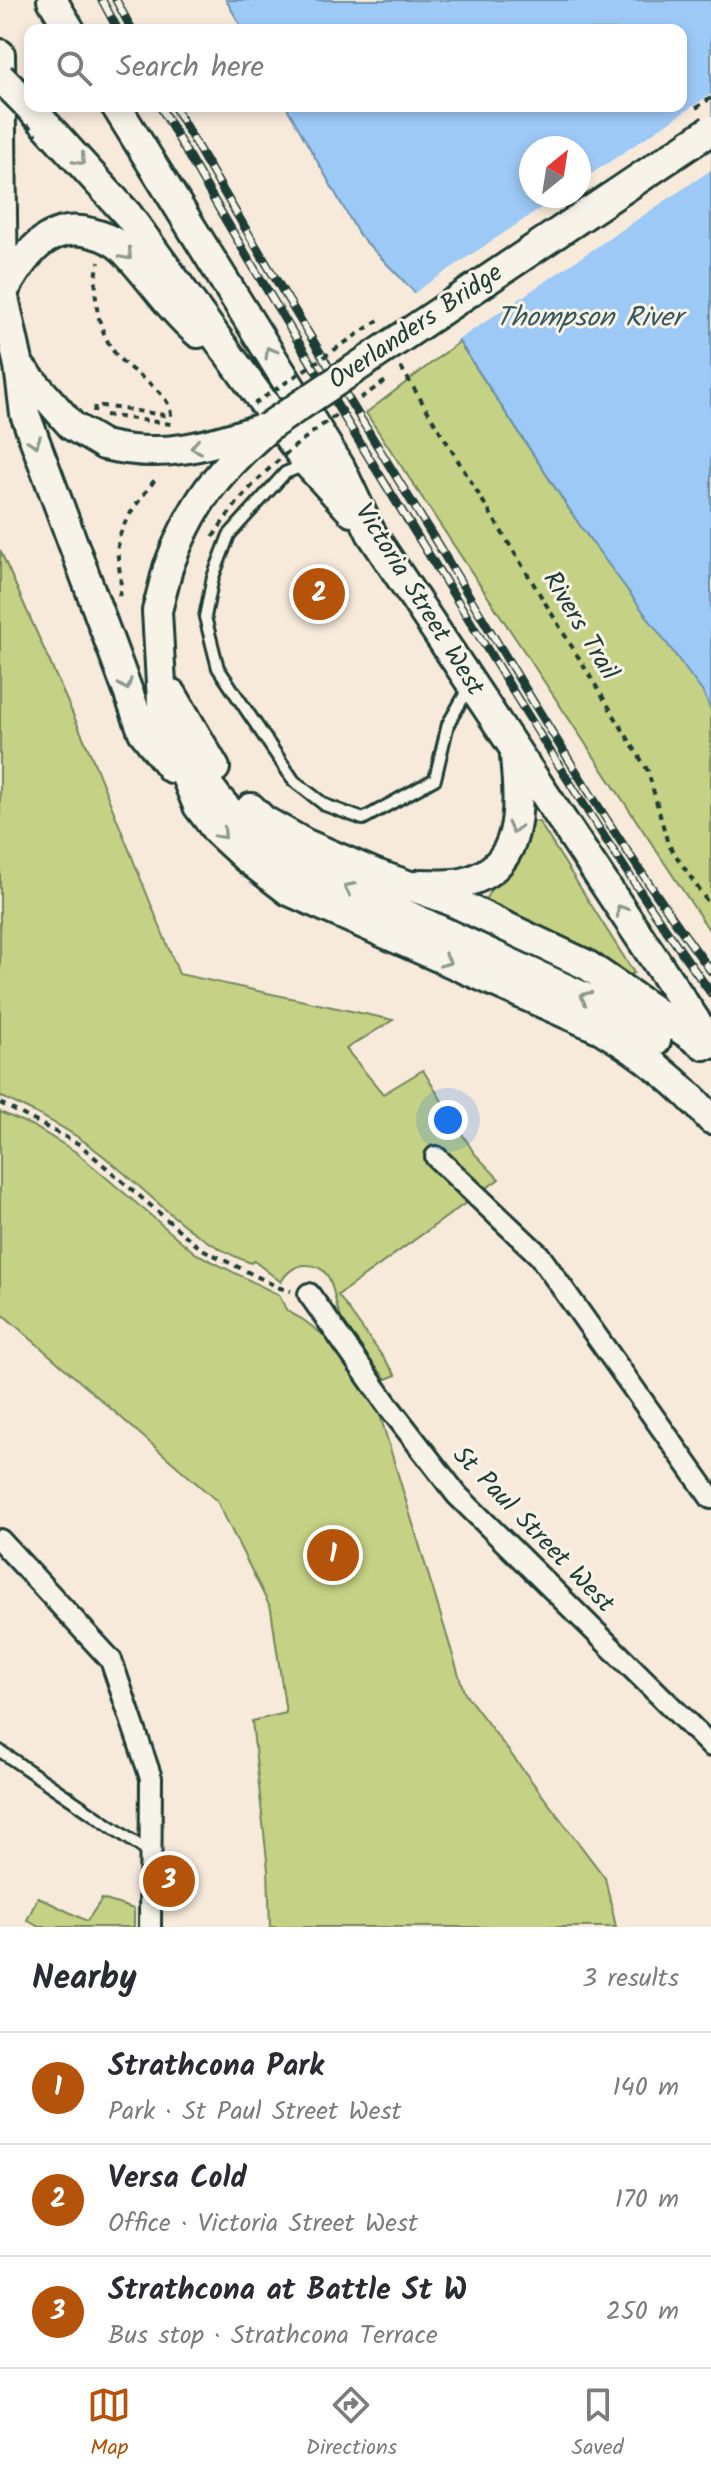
<!DOCTYPE html>
<html lang="en">
<head>
<meta charset="utf-8">
<style>
	body { margin:0; font-family:Kalam,sans-serif; background:#f2f2f3; color:#2b2b33 }
	.compass { position:absolute; left:519px; top:136px; width:72px; height:72px; border-radius:50%; background:#fff; box-shadow:0 4px 12px #0003; rotate:30deg }
	.you { position:absolute; left:448px; top:1120px; width:28px; height:28px; margin:-20px; border:6px solid #fff; border-radius:50%; background:#1a73e8; box-shadow:0 0 0 12px #1a73e833 }
	.badge { display:grid; place-items:center; width:52px; height:52px; border-radius:50%; background:#b45309; color:#fff; font-size:26px; font-weight:700 }
	.pin { position:absolute; translate:-50% -50%; border:4px solid #fff; box-shadow:0 2px 8px #0006 }
	.list { margin:0; padding:0; list-style:none }
	h2 { display:flex; justify-content:space-between; align-items:center; height:104px; margin:0; padding:0 32px; font-size:34px }
	h2 small { font-size:26px; font-weight:400; color:#7c7c81 }
	.list li { display:grid; grid-template-columns:52px 1fr auto; gap:24px; align-items:center; box-sizing:border-box; height:112px; padding:0 32px; border-top:2px solid #e1e1e2 }
	.list b { display:block; font-size:30px; white-space:nowrap }
	.list p { margin:0; font-size:26px; white-space:nowrap; color:#7c7c81 }
	.list em { font-size:26px; font-style:normal; color:#7c7c81 }
	.icon { flex:none; width:44px; height:44px; fill:none; stroke:currentColor; stroke-width:2; stroke-linecap:round; stroke-linejoin:round }
	.map { position:relative; flex:none; width:711px; height:1927px; overflow:hidden }
	.search { position:absolute; background:#fff; box-shadow:0 4px 12px #0003; left:24px; right:24px; top:24px; height:88px; display:flex; align-items:center; gap:20px; box-sizing:border-box; padding:0 28px; border-radius:16px; color:#7c7c81; font-size:30px }
	.sheet { height:440px; background:#fff }
	nav { display:flex; justify-content:space-around; align-items:center; box-sizing:border-box; height:112px; border-top:2px solid #e1e1e2; background:#fff; font-size:22px; color:#7c7c81 }
	nav a { display:grid; justify-items:center; gap:4px }
	nav .on { color:#b45309 }
	.map>svg:first-child { display:block }
	.green { fill:#c5d184; stroke:#72875c; stroke-width:2 }
	.water { fill:#9dc9f7; stroke:#6b91a9; stroke-width:2; fill-rule:evenodd }
	.pier { fill:#f7eadb }
	.lines { fill:none; stroke-linecap:round; stroke-linejoin:round }
	.service-casing { stroke:#1f3d34; stroke-width:16 }
	.minor-casing { stroke:#1f3d34; stroke-width:26 }
	.secondary-casing { stroke:#1f3d34; stroke-width:34 }
	.path { stroke:#1f3d34; stroke-width:4; stroke-dasharray:6 6; stroke-linecap:butt }
	.service { stroke:#f7f3e8; stroke-width:10 }
	.minor { stroke:#f7f3e8; stroke-width:20 }
	.secondary { stroke:#f7f3e8; stroke-width:28 }
	.rail-casing { stroke:#1f3d34; stroke-width:9 }
	.rail { stroke:#f7f3e8; stroke-width:6; stroke-dasharray:18; stroke-linecap:butt }
	.secondary-bridge-casing { stroke:#1f3d34; stroke-width:34; stroke-linecap:butt }
	.path-bridge { stroke:#1f3d34; stroke-width:4; stroke-dasharray:6 6; stroke-linecap:butt }
	.secondary-bridge { stroke:#f7f3e8; stroke-width:28 }
	.oneway { stroke:#8b988e }
	.labels { text-anchor:middle; dominant-baseline:central; stroke-width:6; stroke-linejoin:round; paint-order:stroke }
	.street-label { font-size:26px; fill:#1f3d34; stroke:#f7f3e8 }
	.water-label { font-size:28px; font-style:italic; fill:#38595b; stroke:#f7f3e8 }
</style>
</head>
<body>
<div class="map">
<svg width="711" height="1927" viewBox="0 0 711 1927">
	<rect width="100%" height="100%" fill="#f7eadb"/>
	<filter id="ink" filterUnits="userSpaceOnUse"><feTurbulence type="fractalNoise" baseFrequency=".0125" numOctaves="2"/><feDisplacementMap in="SourceGraphic" scale="16" xChannelSelector="R" yChannelSelector="G"/><feConvolveMatrix kernelMatrix="1 2 1 2 8 2 1 2 1" color-interpolation-filters="sRGB"/></filter>
	<g filter="url(#ink)">
		<path class="green" d="M459 342 581 527 705 694 711 710V933L366 413Z
			M0 550 91 755 179 974 393 1020 346 1049 383 1094 423 1070 474 1153 499 1179 338 1295 396 1375 386 1379C371 1360 351 1340 341 1318 331 1298 337 1265 306 1265 295 1265 286 1273 281 1282L254 1261 251 1263C186 1239 151 1192 97 1151 68 1128 34 1112 0 1096Z
			M533 821 539 822 634 973 627 976 482 905 493 886 523 854Z
			M0 1112 33 1126 76 1152 195 1253 279 1295 287 1311 302 1319 338 1346 372 1389 464 1692 605 1878 616 1927H270L268 1870 252 1721 286 1713 271 1609 217 1501 0 1312Z
			M38 1897 87 1921 102 1899 134 1909V1927H39L27 1920Z"/>
		<path class="water" d="M226 0H711V710L704 694 581 527 452 331 359 235 286 106H681V30H243ZM531 148H579V196H531Z"/>
		<path class="pier" d="M711 94V170L455 342 411 295 559 196H579V182Z"/>
		<g class="lines">
			<g class="service-casing">
				<path id="service" d="M307 464 285 473 229 535 213 577 205 617 218 668 294 781 325 805 363 819 435 779 448 724 470 686
					M0 1751 150 1853"/>
			</g>
			<g class="minor-casing">
				<path id="minor" d="M436 1157 539 1255 711 1498
					M309 1294 389 1407 457 1495 711 1746
					M0 1540 111 1660 151 1778 150 1927"/>
			</g>
			<g class="secondary-casing">
				<path id="secondary" d="M52 0 70 30
					M0 54 3 293 19 366 25 414 143 732 171 768
					M26 103 128 215 308 464 352 512
					M116 106 340 467 371 533 711 1044
					M3 292C23 259 46 220 92 233 104 236 115 241 124 250 150 277 169 308 198 333
					M19 366 72 426 104 445
					M168 568 157 611 163 721 198 806 217 831 245 857 289 891 601 1029C643 1054 679 1082 711 1119
					M172 694 215 768
					M193 755C211 805 256 837 299 865L599 1004 656 1041
					M251 808 263 820 304 843 376 874 447 899 587 965 704 1045
					M422 884C435 884 453 886 466 882 526 865 519 804 515 756"/>
			</g>
			<path class="path" d="M696 108 711 98
				M404 368 402 369 648 771 668 844 711 907
				M94 412 95 405 171 416C171 391 133 375 118 357 97 332 91 293 99 262
				M105 415 171 424
				M119 596C124 580 116 562 118 545 120 521 143 497 156 478
				M0 1103 79 1144 200 1248 280 1288 291 1291"/>
			<use href="#service" class="service"/>
			<use href="#minor" class="minor"/>
			<use href="#secondary" class="secondary"/>
			<g class="rail-casing">
				<path id="rail" d="M102 0 118 30
					M116 0 132 30
					M160 106C257 278 361 445 465 613 544 742 622 871 711 993
					M174 106C260 257 352 404 443 553 529 694 612 838 711 971"/>
			</g>
			<use href="#rail" class="rail"/>
			<g class="secondary-bridge-casing">
				<path id="secondary-bridge" d="M0 77 26 103
					M104 445C161 459 204 447 259 429
					M168 568C192 503 218 470 271 425L711 130"/>
			</g>
			<path class="path-bridge" d="M27 125 37 135
				M254 404 383 317
				M213 537C257 466 320 426 387 380"/>
			<use href="#secondary-bridge" class="secondary-bridge"/>
		</g>
		<defs><path id="oneway-chevron" d="M-2-3.5L2.5 0L-2 3.5" fill="none" stroke-width="1.6" stroke-linecap="round" stroke-linejoin="round" transform="scale(2)"/></defs>
		<g class="oneway">
			<use href="#oneway-chevron" transform="translate(80 160) rotate(48)"/>
			<use href="#oneway-chevron" transform="translate(127 255) rotate(48)"/>
			<use href="#oneway-chevron" transform="translate(270 352) rotate(-121)"/>
			<use href="#oneway-chevron" transform="translate(35 442) rotate(70)"/>
			<use href="#oneway-chevron" transform="translate(196 447) rotate(168)"/>
			<use href="#oneway-chevron" transform="translate(126 685) rotate(69)"/>
			<use href="#oneway-chevron" transform="translate(514 828) rotate(103)"/>
			<use href="#oneway-chevron" transform="translate(222 834) rotate(46)"/>
			<use href="#oneway-chevron" transform="translate(349 888) rotate(-155)"/>
			<use href="#oneway-chevron" transform="translate(621 910) rotate(-124)"/>
			<use href="#oneway-chevron" transform="translate(446 961) rotate(22)"/>
			<use href="#oneway-chevron" transform="translate(585 997) rotate(-155)"/>
		</g>
	</g>
	<g class="labels">
		<g class="street-label">
			<text transform="translate(416 327) rotate(-34)">Overlanders Bridge</text>
			<text transform="translate(419 600) rotate(58)">Victoria Street West</text>
			<text transform="translate(580 626) rotate(59)">Rivers Trail</text>
			<text transform="translate(533 1530) rotate(46)">St Paul Street West</text>
		</g>
		<g class="water-label">
			<text x="589" y="318">Thompson River</text>
		</g>
	</g>
</svg>
<svg class="compass" viewBox="-18 -18 36 36"><path d="M0-13l5 13h-10z" fill="#e53935"/><path d="M0 13l5-13h-10z" fill="#7c7c81"/></svg>
<div class="you"></div>
<div class="pin badge" style="left:333px;top:1555px">1</div>
<div class="pin badge" style="left:319px;top:594px">2</div>
<div class="pin badge" style="left:169px;top:1881px">3</div>
<div class="search"><svg class="icon" aria-label="search" viewBox="0 0 24 24"><circle cx="10" cy="10" r="6"/><path d="M15 15l6 6"/></svg>Search here</div>
</div>
<section class="sheet">
<h2>Nearby<small>3 results</small></h2>
<ul class="list">
<li><span class="badge">1</span><div><b>Strathcona Park</b><p>Park · St Paul Street West</p></div><em>140 m</em></li>
<li><span class="badge">2</span><div><b>Versa Cold</b><p>Office · Victoria Street West</p></div><em>170 m</em></li>
<li><span class="badge">3</span><div><b>Strathcona at Battle St W</b><p>Bus stop · Strathcona Terrace</p></div><em>250 m</em></li>
</ul>
</section>
<nav>
<a class="on"><svg class="icon" aria-label="map" viewBox="0 0 24 24"><path d="M3 6l6-2 6 2 6-2v14l-6 2-6-2-6 2zM9 4v14M15 6v14"/></svg>Map</a>
<a><svg class="icon" aria-label="directions" viewBox="0 0 24 24"><path d="M12 3l9 9-9 9-9-9zM9 14v-3h6M13 9l2 2-2 2"/></svg>Directions</a>
<a><svg class="icon" aria-label="saved" viewBox="0 0 24 24"><path d="M7 4h10v16l-5-4-5 4z"/></svg>Saved</a>
</nav>
</body>
</html>
